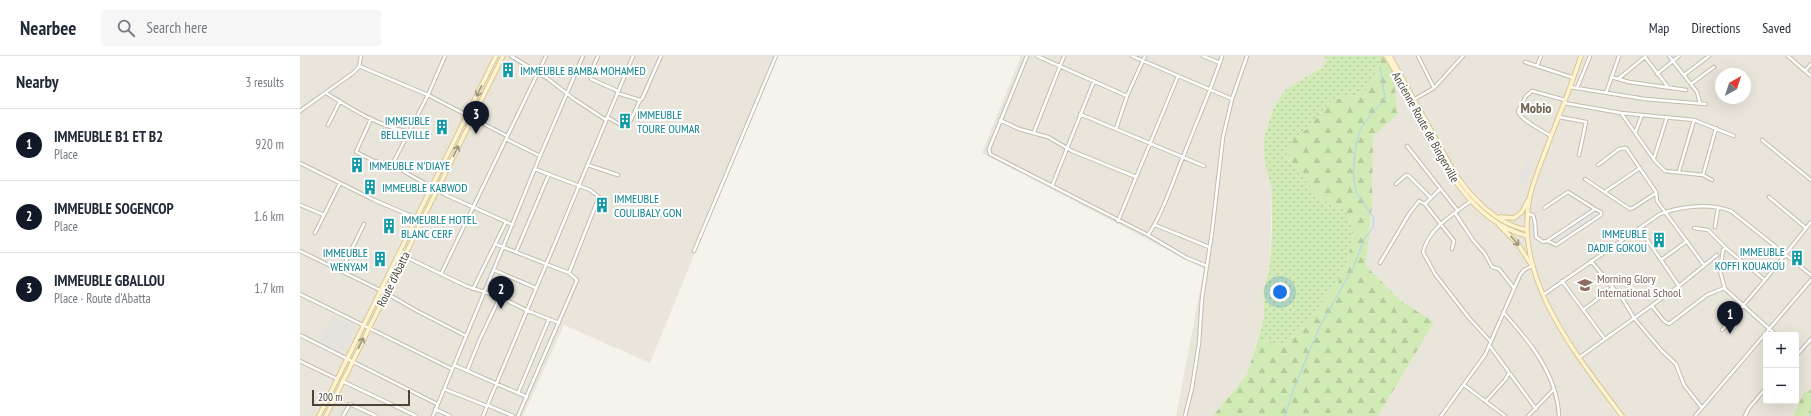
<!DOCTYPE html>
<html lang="en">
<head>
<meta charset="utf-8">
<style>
	body { margin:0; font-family:"PT Sans Narrow",sans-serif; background:#f6f6f7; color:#1f2937 }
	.controls { position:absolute; right:12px; bottom:12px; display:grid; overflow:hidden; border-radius:4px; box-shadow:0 4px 16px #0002 }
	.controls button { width:36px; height:36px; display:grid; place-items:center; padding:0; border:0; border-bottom:1px solid #e0e1e3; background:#fff; color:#1f2937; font:20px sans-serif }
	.compass { position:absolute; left:1415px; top:12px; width:36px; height:36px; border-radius:50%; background:#fff; box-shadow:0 4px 16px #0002; rotate:39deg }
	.scale { position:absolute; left:12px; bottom:10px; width:98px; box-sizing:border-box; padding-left:4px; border:2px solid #4b4439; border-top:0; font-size:11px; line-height:14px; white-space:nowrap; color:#4b4439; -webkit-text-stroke:3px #fff; paint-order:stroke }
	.you { position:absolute; left:980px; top:236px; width:14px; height:14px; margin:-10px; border:3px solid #fff; border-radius:50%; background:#1a73e8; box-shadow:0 0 0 6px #1a73e833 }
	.badge { display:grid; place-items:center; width:26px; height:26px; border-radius:50%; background:#111827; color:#fff; font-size:13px; font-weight:700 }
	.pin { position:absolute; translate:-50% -33px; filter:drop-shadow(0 1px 2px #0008) }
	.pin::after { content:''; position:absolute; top:21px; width:14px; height:12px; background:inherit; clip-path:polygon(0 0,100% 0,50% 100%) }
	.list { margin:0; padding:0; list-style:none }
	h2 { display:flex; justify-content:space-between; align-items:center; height:52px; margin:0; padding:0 16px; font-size:17px }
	h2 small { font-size:13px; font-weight:400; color:#747a83 }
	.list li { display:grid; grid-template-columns:26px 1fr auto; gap:12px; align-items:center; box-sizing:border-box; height:72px; padding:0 16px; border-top:1px solid #e0e1e3 }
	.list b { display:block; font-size:15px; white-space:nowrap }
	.list p { margin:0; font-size:13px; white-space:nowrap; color:#747a83 }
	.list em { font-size:13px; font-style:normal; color:#747a83 }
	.icon { flex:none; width:22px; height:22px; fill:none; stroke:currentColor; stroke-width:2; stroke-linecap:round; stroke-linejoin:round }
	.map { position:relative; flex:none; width:1511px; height:360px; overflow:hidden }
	header { display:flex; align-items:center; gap:24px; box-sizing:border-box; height:56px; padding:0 20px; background:#fff; border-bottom:1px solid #e0e1e3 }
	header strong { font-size:19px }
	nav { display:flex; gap:22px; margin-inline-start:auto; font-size:14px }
	.search { width:280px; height:36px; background:#f6f6f7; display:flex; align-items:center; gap:10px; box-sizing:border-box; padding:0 14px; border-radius:4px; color:#747a83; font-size:15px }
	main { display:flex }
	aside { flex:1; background:#fff }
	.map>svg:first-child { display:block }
	.residential { fill:#eae5da; fill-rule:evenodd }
	.industrial { fill:#e6e2dd }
	.grass { fill:url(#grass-dots) }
	.forest { fill:url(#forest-firs) }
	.parking { fill:#e5e3e0 }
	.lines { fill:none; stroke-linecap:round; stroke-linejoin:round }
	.stream { stroke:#a9d4f2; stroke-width:1 }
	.street-casing { stroke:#c2bbae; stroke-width:4.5 }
	.secondary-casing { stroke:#d6c79b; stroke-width:5.5 }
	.street { stroke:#fff; stroke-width:2.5 }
	.secondary { stroke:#fff3cd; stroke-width:3.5 }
	.oneway { stroke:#9c937c }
	.labels { text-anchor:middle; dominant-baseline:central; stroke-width:4; stroke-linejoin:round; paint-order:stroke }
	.culture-label { font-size:12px; fill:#0d838f; stroke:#fff; text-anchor:start }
	.street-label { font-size:12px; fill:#4b4439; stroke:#fff }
	.education-label { font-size:12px; fill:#785e54; stroke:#fff; text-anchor:start }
	.quarter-label { font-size:14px; font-weight:bold; fill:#6e6250; stroke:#fff }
</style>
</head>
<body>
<header>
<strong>Nearbee</strong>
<div class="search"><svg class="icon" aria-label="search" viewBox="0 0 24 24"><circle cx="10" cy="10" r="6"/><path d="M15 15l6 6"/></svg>Search here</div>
<nav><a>Map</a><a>Directions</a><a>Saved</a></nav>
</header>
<main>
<aside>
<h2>Nearby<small>3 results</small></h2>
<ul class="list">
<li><span class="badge">1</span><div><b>IMMEUBLE B1 ET B2</b><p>Place</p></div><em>920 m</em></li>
<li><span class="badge">2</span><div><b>IMMEUBLE SOGENCOP</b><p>Place</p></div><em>1.6 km</em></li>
<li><span class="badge">3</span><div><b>IMMEUBLE GBALLOU</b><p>Place · Route d'Abatta</p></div><em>1.7 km</em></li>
</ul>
</aside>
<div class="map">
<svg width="1511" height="360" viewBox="0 0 1511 360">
	<defs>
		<pattern id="grass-dots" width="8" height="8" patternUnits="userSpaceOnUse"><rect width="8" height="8" fill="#d2eab5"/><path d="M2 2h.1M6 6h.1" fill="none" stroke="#b6ca9c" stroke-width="1.8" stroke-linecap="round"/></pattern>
		<pattern id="forest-firs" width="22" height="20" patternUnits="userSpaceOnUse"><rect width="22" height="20" fill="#d2eab5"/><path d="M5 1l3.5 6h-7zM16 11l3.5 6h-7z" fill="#b6ca9c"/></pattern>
	</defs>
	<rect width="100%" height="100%" fill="#f6f3ec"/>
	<path class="residential" d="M0 0H475L350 307 264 269 223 360H0Z
		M721 0H1023L1028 4 1021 12 985 34 973 53 963 85 965 108 972 134 970 209 963 236 964 261 947 318 913 360H876L904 213 682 97Z
		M1091 0H1511V360H1078L1133 266 1101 245 1066 210 1072 149 1073 79 1098 58ZM1421 18H1445V42H1421ZM1466 279H1496V345H1466Z"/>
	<path class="industrial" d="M32 259 56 271 42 298 18 286Z"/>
	<path class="grass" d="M1023 0H1083L1065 37 1032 44 1009 71 993 84 985 101 995 111 1020 143 1044 153 1050 164 1053 184 1046 209 1036 230 1023 245 1014 262 983 289 958 283 964 261 963 236 970 209 972 171V134L965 108 963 85 973 53 985 34 1021 12 1028 4Z"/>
	<path class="forest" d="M1083 0H1091L1098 58 1073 80 1072 149 1066 210 1101 245 1134 266 1078 360H913L947 318 958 283 983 289 1014 262 1023 245 1036 230 1046 209 1053 184 1050 164 1044 153 1020 143 995 111 985 101 993 84 1009 71 1032 44 1065 37Z
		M1511 334V360H1493L1504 336Z"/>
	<path class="parking" d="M1226 105H1231L1226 130 1217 126Z
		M1295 155 1297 159 1256 188 1251 184Z"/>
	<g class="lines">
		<path class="stream" d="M985 360 992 337 1020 270 1054 210 1064 183 1073 172 1074 162C1069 154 1058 142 1056 134 1051 121 1055 82 1062 71 1069 60 1078 52 1085 42L1080 11
			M1510 360 1511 359"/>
		<g class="street-casing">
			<path id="street" d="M211 0 247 22 274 43 306 64
				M298 0 290 18 291 23 318 35
				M727 0 689 93 690 98 848 179 887 202 907 210
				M737 0 827 40
				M832 0 932 43
				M903 0 920 7
				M1118 0 1134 32
				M1369 0 1397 36 1400 47
				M1488 0 1505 15
				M1345 1 1368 31
				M1225 6 1274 22
				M1511 8 1505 15 1511 20
				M59 10 128 39 207 80
				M1237 10 1241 0
				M1357 18 1379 0
				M1384 19 1409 0
				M1311 21 1329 26 1386 34
				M1318 23 1346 0
				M1391 28 1414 11
				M1270 31 1345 43 1406 48
				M1277 32 1290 0
				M26 37C52 53 78 70 109 76
				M317 37 340 44 342 43 361 0
				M1306 37 1319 0
				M1113 44 1134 32 1163 0
				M1264 47 1321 57 1394 64 1434 80
				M0 55 53 17 59 11 61 0
				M1321 57 1355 105 1365 115 1403 119 1412 124
				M780 58 904 110
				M307 61 326 72 329 68 340 44
				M1259 61 1286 66 1279 99
				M71 63 56 96 74 105 92 109 146 139 213 169
				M700 64 719 73 748 81 772 95 836 121
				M28 69 40 45
				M816 73 827 40 845 0
				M734 76 764 0
				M1335 77 1342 59
				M1251 80C1243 75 1220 64 1218 55L1226 40 1232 35 1265 44
				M206 83 240 100
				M1462 84 1511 124
				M1107 90 1158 155
				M1354 102 1367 61
				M0 107 74 144 116 162
				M92 109 128 39 145 0
				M288 109 318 119
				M1298 109 1319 93 1326 92 1356 136 1357 145 1404 209
				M235 113 290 134 299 141 269 217
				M1379 115 1394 64
				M1403 119 1416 72
				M1285 123 1330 153 1333 152 1356 137
				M1096 128 1106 119H1108L1131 142
				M752 130 794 25
				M1306 135 1340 112
				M1469 141 1506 172
				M1171 145C1152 159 1129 172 1123 196L1135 218 1169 262 1191 286
				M1125 148 1140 133
				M0 149 24 159
				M1155 157 1173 184 1185 198 1192 211 1199 213 1214 232
				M1228 158 1233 159 1235 166 1236 181 1243 186 1247 185 1295 153 1268 136 1244 152
				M818 165 878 20
				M855 169 909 191
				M1415 171 1418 152
				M1339 172 1379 230
				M1394 172 1408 174 1426 192
				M15 177 40 127
				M848 179C864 155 872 127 883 101 896 67 911 34 922 0
				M1248 185 1256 189 1301 159V156L1295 153
				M195 188 203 191 240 100 283 0
				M0 195 86 237 117 255 166 280
				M394 195 476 0
				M216 196 249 118
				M104 200 166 230 200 241 226 254 259 267
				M1361 204 1387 185
				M1291 205 1324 245 1334 262 1362 295 1376 308 1384 329 1402 352
				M1080 207 1109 158 1119 145 1125 148 1154 185 1152 193
				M194 214 236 232
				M41 215 64 168
				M141 218 246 0
				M1465 224 1428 194 1426 192 1423 194 1420 215 1425 233 1476 279
				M1262 225 1304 282
				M173 233 206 166
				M0 238 152 313
				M1243 239 1360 158C1381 150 1410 147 1431 155L1511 219
				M1352 250 1364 265 1369 268 1407 239 1424 232
				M1283 254 1312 232
				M1203 256C1230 286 1257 318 1259 360
				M1422 274 1465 224 1511 166
				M0 279 137 348
				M1189 289 1236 353
				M1496 300 1511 283
				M1280 301 1379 230 1417 199
				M0 305 37 323
				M154 309 227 341
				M167 315 180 283 200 241
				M42 325 116 360
				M1164 329 1205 360
				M144 333 187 350
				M218 337 249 263
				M1186 345 1205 324 1209 317
				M187 349 213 360
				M135 353 150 360
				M43 360 50 348 76 360
				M133 360 203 191 269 217 277 224 218 360
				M183 360 333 0
				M885 360 892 332 899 287 902 242 912 176 923 81 932 43 947 0
				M1141 360 1185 299 1220 219 1224 214 1232 210
				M1228 360 1254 333
				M1395 360 1511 224
				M1445 360 1449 352 1466 332"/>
		</g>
		<g class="secondary-casing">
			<path id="secondary" d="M1086 0C1125 60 1150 160 1227 180
				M1090 0 1153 114C1169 140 1196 168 1227 174
				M1281 0C1272 27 1262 53 1251 80 1244 100 1235 119 1230 140 1212 222 1276 298 1322 360
				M1200 161 1214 162 1222 156 1228 144
				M1199 169 1218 188 1230 207
				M19 360 196 0
				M26 360 203 0"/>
		</g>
		<use href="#street" class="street"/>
		<use href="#secondary" class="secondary"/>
	</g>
	<defs><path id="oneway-shaft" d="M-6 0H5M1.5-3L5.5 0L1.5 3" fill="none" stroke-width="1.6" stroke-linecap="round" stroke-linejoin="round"/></defs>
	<g class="oneway">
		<use href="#oneway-shaft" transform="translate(179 35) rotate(116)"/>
		<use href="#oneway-shaft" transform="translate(156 95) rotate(-64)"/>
		<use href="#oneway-shaft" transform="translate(1215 185) rotate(49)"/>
		<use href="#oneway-shaft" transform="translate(61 287) rotate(-64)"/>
	</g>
	<defs>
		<g id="building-bare" transform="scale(1.2)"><path d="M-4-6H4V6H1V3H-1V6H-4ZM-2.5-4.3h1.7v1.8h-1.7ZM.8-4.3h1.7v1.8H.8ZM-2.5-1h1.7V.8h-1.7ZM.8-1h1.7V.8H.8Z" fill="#0f9aa8" stroke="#fff" stroke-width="2.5" paint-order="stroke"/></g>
		<g id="school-bare" transform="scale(1.2)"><path d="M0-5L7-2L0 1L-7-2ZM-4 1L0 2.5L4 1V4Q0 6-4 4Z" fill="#8d6e63" stroke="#fff" stroke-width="2.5" paint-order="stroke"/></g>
	</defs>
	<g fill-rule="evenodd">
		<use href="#building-bare" x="208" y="14"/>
		<use href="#building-bare" x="325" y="65"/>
		<use href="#building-bare" x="142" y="71"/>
		<use href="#building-bare" x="57" y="109"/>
		<use href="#building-bare" x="70" y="131"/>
		<use href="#building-bare" x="302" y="149"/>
		<use href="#building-bare" x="89" y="170"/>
		<use href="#building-bare" x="1359" y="184"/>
		<use href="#building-bare" x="1497" y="202"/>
		<use href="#building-bare" x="80" y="203"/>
		<use href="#school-bare" x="1285" y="229"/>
	</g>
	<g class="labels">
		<g class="culture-label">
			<text x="220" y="14">IMMEUBLE BAMBA MOHAMED</text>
			<text x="337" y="58">IMMEUBLE<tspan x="337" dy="14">TOURE OUMAR</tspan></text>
			<text x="130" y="64" text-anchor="end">IMMEUBLE<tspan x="130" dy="14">BELLEVILLE</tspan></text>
			<text x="69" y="109">IMMEUBLE N'DIAYE</text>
			<text x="82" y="131">IMMEUBLE KABWOD</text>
			<text x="314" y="142">IMMEUBLE<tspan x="314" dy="14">COULIBALY GON</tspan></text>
			<text x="101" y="163">IMMEUBLE HOTEL<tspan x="101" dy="14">BLANC CERF</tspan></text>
			<text x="1347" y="177" text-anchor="end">IMMEUBLE<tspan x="1347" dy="14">DADJE GOKOU</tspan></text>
			<text x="1485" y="195" text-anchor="end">IMMEUBLE<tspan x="1485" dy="14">KOFFI KOUAKOU</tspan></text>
			<text x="68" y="196" text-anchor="end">IMMEUBLE<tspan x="68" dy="14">WENYAM</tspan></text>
		</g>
		<g class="street-label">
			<text transform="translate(1126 71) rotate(61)">Ancienne Route de Bingerville</text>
			<text transform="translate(93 223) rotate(-64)">Route d'Abatta</text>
		</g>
		<g class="education-label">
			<text x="1297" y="222">Morning Glory<tspan x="1297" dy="14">International School</tspan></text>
		</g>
		<g class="quarter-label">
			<text x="1236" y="52">Mobio</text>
		</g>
	</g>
</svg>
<div class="controls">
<button>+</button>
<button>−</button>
</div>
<svg class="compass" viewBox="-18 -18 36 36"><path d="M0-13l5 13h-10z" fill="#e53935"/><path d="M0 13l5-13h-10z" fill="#747a83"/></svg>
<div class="scale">200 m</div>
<div class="you"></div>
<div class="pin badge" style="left:1430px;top:278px">1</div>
<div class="pin badge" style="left:201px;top:253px">2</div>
<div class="pin badge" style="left:176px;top:78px">3</div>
</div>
</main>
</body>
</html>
